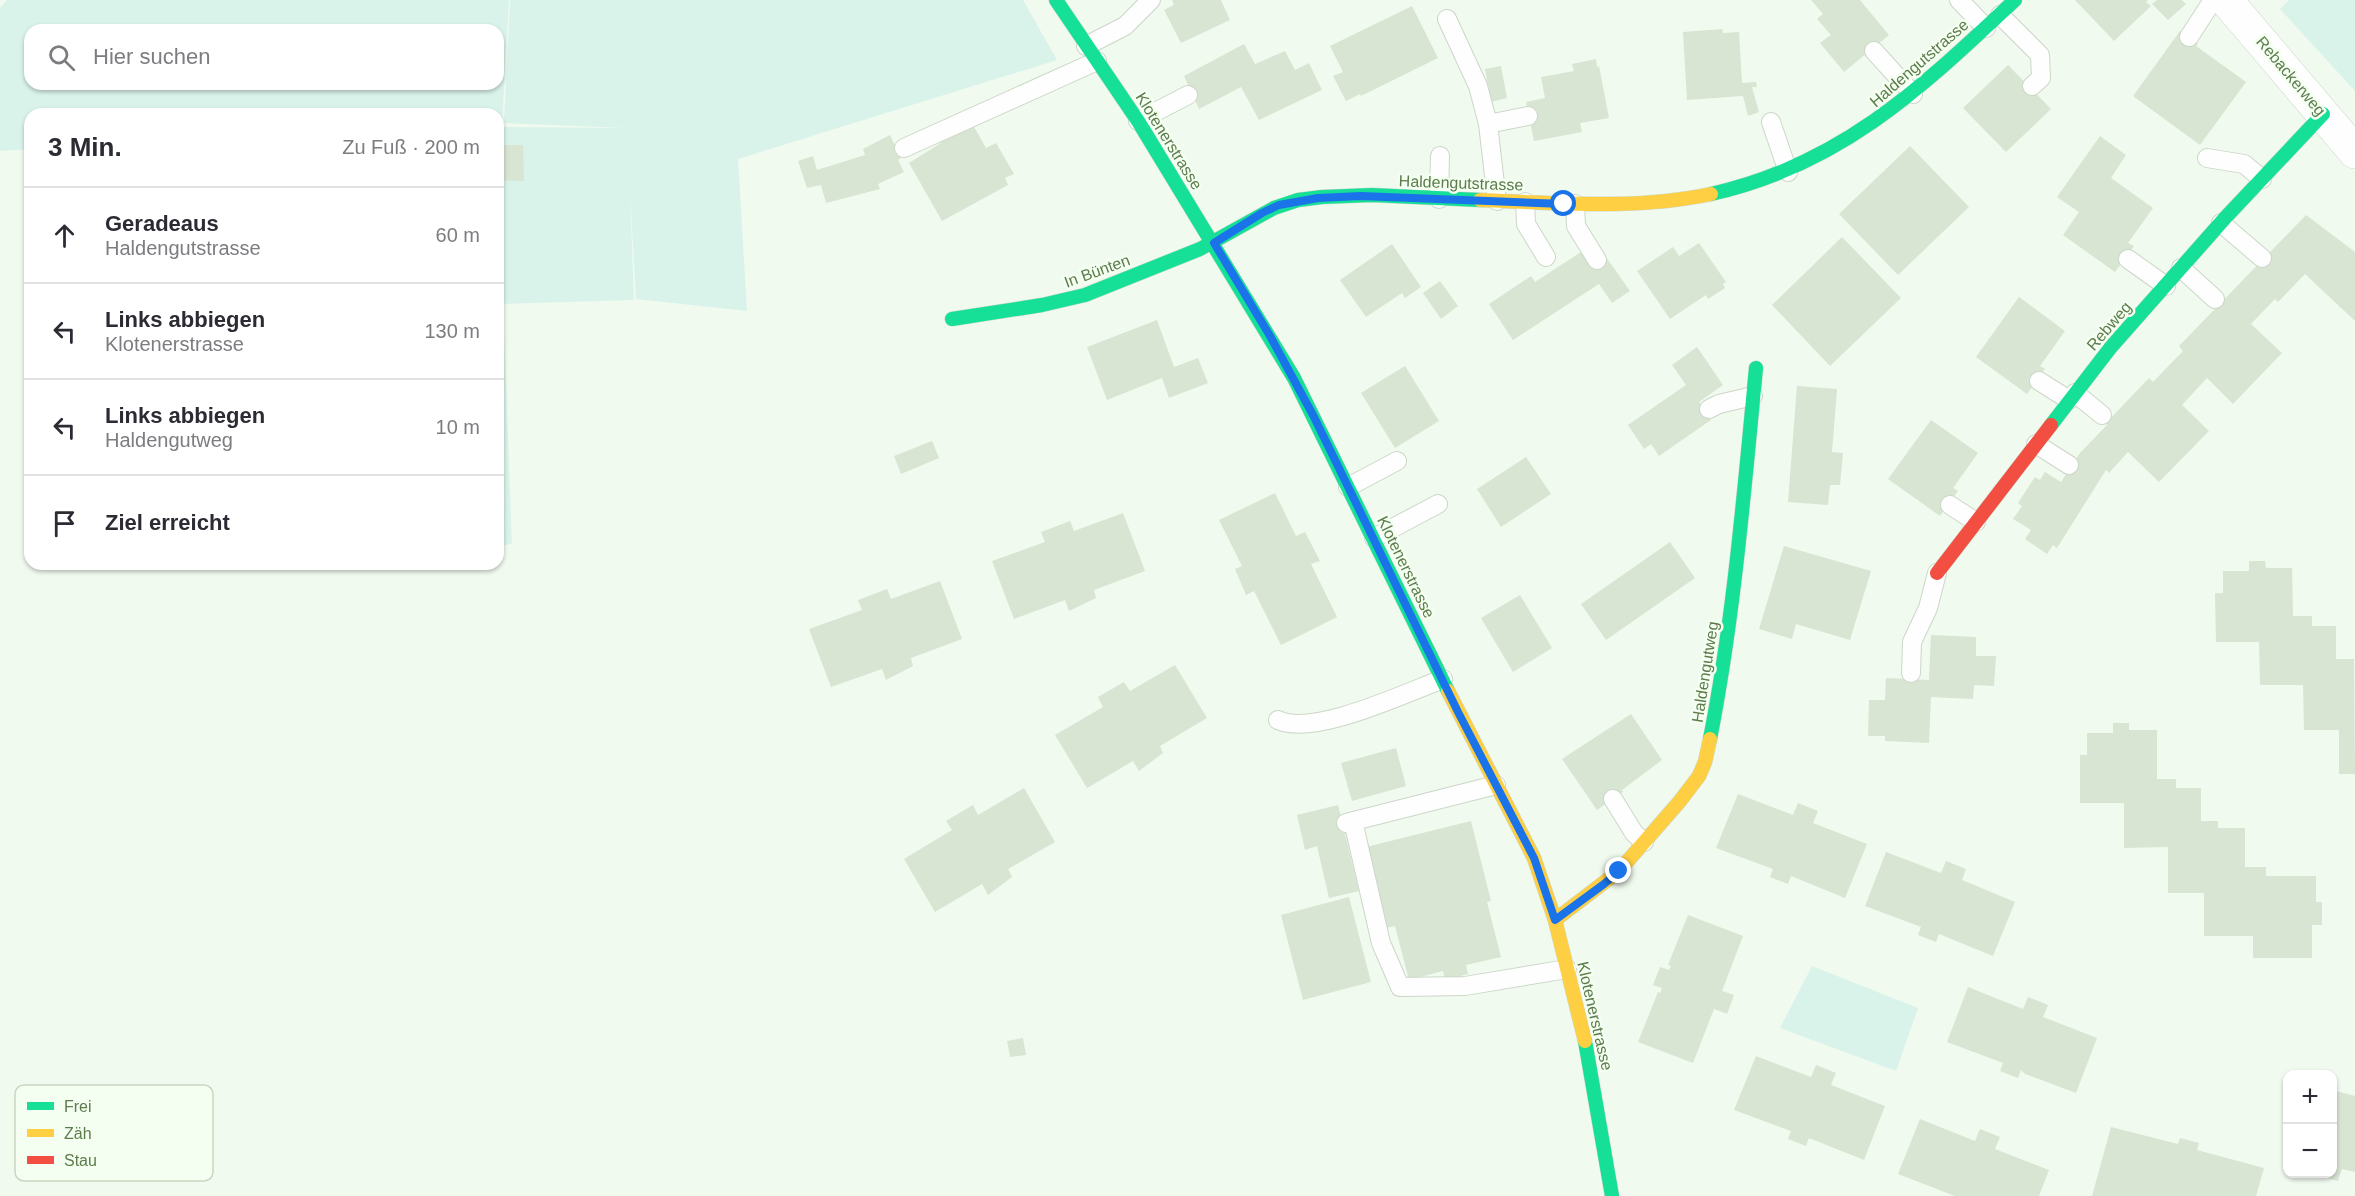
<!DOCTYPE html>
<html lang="de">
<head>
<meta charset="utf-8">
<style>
	body { margin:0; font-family:Arial,sans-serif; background:#f7f7f7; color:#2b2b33 }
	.controls { position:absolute; right:18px; bottom:18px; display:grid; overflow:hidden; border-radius:12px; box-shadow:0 2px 4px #0004 }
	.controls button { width:54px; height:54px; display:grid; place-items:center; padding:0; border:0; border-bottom:2px solid #e1e1e2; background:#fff; color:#2b2b33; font:30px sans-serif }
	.stop { position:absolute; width:18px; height:18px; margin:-14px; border:4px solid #1a73e8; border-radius:50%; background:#fff }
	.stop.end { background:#1a73e8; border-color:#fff; box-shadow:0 2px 6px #0008 }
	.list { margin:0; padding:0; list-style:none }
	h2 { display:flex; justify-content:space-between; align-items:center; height:78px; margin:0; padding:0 24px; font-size:26px }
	h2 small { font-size:20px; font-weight:400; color:#7c7c81 }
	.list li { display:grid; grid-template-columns:39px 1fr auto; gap:18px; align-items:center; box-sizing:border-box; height:96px; padding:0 24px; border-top:2px solid #e1e1e2 }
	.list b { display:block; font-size:22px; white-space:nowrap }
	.list p { margin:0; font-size:20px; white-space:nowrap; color:#7c7c81 }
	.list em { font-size:20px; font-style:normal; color:#7c7c81 }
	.icon { flex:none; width:33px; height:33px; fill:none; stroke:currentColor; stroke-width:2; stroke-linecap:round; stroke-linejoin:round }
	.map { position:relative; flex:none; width:2355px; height:1196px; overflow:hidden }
	.search { position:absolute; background:#fff; box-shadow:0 2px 4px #0004; left:24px; top:24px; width:480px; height:66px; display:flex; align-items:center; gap:15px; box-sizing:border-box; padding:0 21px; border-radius:18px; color:#7c7c81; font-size:22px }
	.panel { position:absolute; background:#fff; box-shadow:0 2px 4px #0004; left:24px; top:108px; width:480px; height:462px; border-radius:18px }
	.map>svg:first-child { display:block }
	.green { fill:#d9f3eb; fill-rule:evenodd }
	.building { fill:#d8e5d2 }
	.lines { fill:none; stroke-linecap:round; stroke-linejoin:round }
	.lane-casing { stroke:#ccd7c8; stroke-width:20 }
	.street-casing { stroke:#ccd7c8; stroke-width:34 }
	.fast-casing { stroke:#cdd9c9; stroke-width:15 }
	.slow-casing { stroke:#cdd9c9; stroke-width:15 }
	.jam-casing { stroke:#cdd9c9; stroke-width:15 }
	.lane { stroke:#fdfefd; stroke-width:18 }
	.street { stroke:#fdfefd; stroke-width:33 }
	.fast { stroke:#16e098; stroke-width:14 }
	.slow { stroke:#ffcf43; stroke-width:14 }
	.jam { stroke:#f24e42; stroke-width:14 }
	.route { stroke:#1a73e8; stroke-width:8 }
	.labels { text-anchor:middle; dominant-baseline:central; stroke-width:5; stroke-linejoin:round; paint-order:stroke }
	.street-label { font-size:16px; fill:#5d7c4b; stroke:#f4fff2 }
	.key { fill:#f4fff2; stroke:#c7d8c0; stroke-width:1.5 }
	.key-label { font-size:16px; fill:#5d7c4b }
</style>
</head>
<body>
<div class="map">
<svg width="2355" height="1196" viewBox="0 0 2355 1196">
	<rect width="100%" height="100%" fill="#f0faef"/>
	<path class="green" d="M7 0H509L502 127 626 128 504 123 510 0H1023L1057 60 738 159 747 311 636 299 630 193 634 300 503 304 512 544 498 546V114H30V149L0 151V8ZM30 30H498V84H30Z
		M2289 0H2355V91L2280 9Z
		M1812 966 1918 1008 1896 1071 1780 1028Z"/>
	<path class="building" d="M1172 0H1221L1230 20 1181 43 1164 10 1174 5Z
		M1811 0H1860L1889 35 1844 72 1820 43 1831 35 1817 19 1823 14Z
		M2075 0H2148L2146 2 2151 6 2114 41Z
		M2157 0H2182L2186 4 2168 20 2152 4Z
		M1412 6 1438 58 1361 96 1360 94 1346 101 1333 76 1343 72 1330 46Z
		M1722 29 1723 33 1739 32 1742 83 1756 82 1757 87H1752L1759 112 1748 116 1743 96 1687 100 1683 32Z
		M2180 31 2198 44 2196 46 2246 82 2200 145 2133 96Z
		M1244 44 1255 64 1285 51 1295 70 1309 63 1322 90 1259 120 1241 87 1199 109 1184 76Z
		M1596 59 1597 67 1599 66 1609 118 1580 123 1582 132 1534 141 1526 102 1545 98 1541 77 1574 71 1572 64Z
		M2008 65 2051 109 2006 152 1963 108Z
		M1501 66 1507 98 1491 102 1485 69Z
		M973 125 986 148 996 143 1014 174 1005 178 1008 185 942 221 909 163 941 143 940 140 948 136 950 138Z
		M890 135 901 158 898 160 904 172 878 184 880 189 826 203 821 185 807 188 798 161 813 156 817 170 865 155 863 149Z
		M2100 136 2126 155 2111 178 2153 208 2128 243 2134 246 2115 272 2063 235 2079 212 2057 197Z
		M498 145H523L524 181 498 180Z
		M1910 146 1969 207 1898 275 1839 214Z
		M2306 215 2355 252V321L2305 274 2278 302 2275 299 2251 324 2282 353 2233 404 2207 378 2182 405 2209 431 2159 482 2128 452 2109 473 2106 470 2057 548 2053 545 2047 554 2025 539 2031 530 2013 519 2022 506 2018 503 2035 477 2040 480 2045 472 2061 482 2080 453 2107 425 2106 423 2149 378 2153 382 2183 351 2179 346Z
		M1842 237 1901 298 1830 366 1772 305Z
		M1699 243 1726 282 1723 284 1725 288 1708 299 1706 295 1670 319 1637 271 1673 247 1679 256Z
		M1392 244 1421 287 1405 298 1402 293 1366 317 1340 280Z
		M1581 252 1591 266 1606 257 1630 291 1612 303 1599 284 1513 340 1489 304 1531 276 1535 282Z
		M1440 281 1458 306 1441 319 1423 293Z
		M2019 297 2065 331 2040 366 2045 369 2027 394 1976 357Z
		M1157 320 1174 367 1198 358 1208 383 1169 398 1162 378 1107 400 1087 347Z
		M1697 347 1723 385 1699 402 1711 420 1659 456 1651 444 1644 449 1628 425 1686 385 1672 365Z
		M1405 366 1439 421 1395 448 1361 393Z
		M1797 386 1837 389 1832 452 1843 453 1840 485H1830L1828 505 1788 502Z
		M1931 420 1978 453 1953 488 1958 491 1940 516 1888 479Z
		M932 441 939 458 901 474 894 456Z
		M1526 457 1551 494 1501 527 1477 489Z
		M1275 493 1296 536 1305 532 1320 561 1311 564 1337 617 1281 645 1254 591 1246 595 1235 569 1242 566 1219 520Z
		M1123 513 1145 571 1094 590 1096 598 1069 611 1065 600 1014 619 992 561 1045 542 1041 532 1070 521 1074 531Z
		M1670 542 1695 578 1606 640 1581 604Z
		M1784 546 1871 571 1850 640 1796 624 1792 639 1759 629Z
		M2249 561H2265L2266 568H2292L2293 616H2312V626H2336V659H2354L2355 774H2339V730H2304L2303 685H2260L2259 642H2216L2215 593H2223V571H2249Z
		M940 581 962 639 911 658 913 666 886 680 882 669 831 687 809 629 862 610 858 600 887 589 891 599Z
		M1520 595 1552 648 1513 672 1481 618Z
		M1931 635 1976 637V656H1996L1994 686 1974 685 1973 699 1931 697 1929 743 1885 741V736H1868L1869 700H1885L1886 678 1929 680Z
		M1175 665 1207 718 1160 746 1163 753 1139 771 1133 761 1087 788 1055 735 1103 707 1098 697 1124 682 1130 691Z
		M1631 714 1662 760 1622 790 1623 792 1597 810 1562 759Z
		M2113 723H2129V730H2157V779H2176V788H2201V821H2218V828H2245V867H2266V876H2316V902H2322V925H2312V958H2253V936H2204V893H2168V847L2124 848V803H2080V755H2087V733H2113Z
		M1396 748 1406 786 1352 801 1341 763Z
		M1024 788 1055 842 1008 869 1012 877 988 895 982 884 935 912 904 859 952 830 946 821 973 805 978 815Z
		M1738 794 1793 815 1798 803 1818 811 1813 823 1867 844 1845 898 1791 876 1788 884 1770 877 1773 869 1716 848Z
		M1338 805 1359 891 1329 898 1317 846 1305 850 1297 815Z
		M1471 821 1491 901 1487 902 1501 957 1466 965 1468 974 1445 980 1443 971 1409 980 1395 926 1386 928 1366 847Z
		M1886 852 1941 873 1946 861 1966 869 1962 880 2015 902 1993 956 1939 934 1936 942 1918 935 1921 927 1865 906Z
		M1349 897 1371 982 1303 1000 1281 915Z
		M1688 915 1743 936 1722 991 1734 995 1727 1014 1714 1009 1693 1063 1638 1042 1658 992 1660 993 1662 988 1653 985 1660 967 1669 970 1671 966 1668 965Z
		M1968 987 2023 1009 2028 997 2048 1005 2043 1017 2097 1038 2076 1093 2025 1074 2021 1070 2018 1078 2000 1071 2003 1063 1947 1042Z
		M1023 1038 1026 1055 1010 1057 1007 1041Z
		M1756 1056 1811 1077 1816 1065 1836 1073 1831 1085 1885 1106 1864 1160 1809 1138 1806 1146 1788 1139 1791 1131 1734 1110Z
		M2332 1090 2355 1096V1172L2342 1169 2338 1181 2312 1174H2332Z
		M1920 1119 1975 1141 1980 1129 2000 1137 1995 1149 2049 1170 2039 1196H1955L1898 1174Z
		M2111 1127 2178 1144 2180 1138 2199 1143 2197 1150 2264 1168 2256 1196H2092Z"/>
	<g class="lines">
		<g class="lane-casing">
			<path id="lane" d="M1959 0 1986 28
				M2000 15 2040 55 2041 78 2032 86
				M1447 19 1478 86 1488 124 1497 201
				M2189 37 2213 0
				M1086 46 1125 26 1151 0
				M1874 51 1913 94
				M1138 121 1188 95
				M1771 122 1788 172
				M1488 124 1528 116
				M904 148 1097 61
				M2207 158 2244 164 2262 179
				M1439 199 1440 156
				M1525 202 1526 224 1546 257
				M1575 204 1576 226 1597 260
				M2221 223 2262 258
				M2128 259 2166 286
				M2181 268 2215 299
				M2039 381 2069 400
				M2075 393 2102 415
				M1709 409 1719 404 1753 396
				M2036 444 2069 465
				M1348 487 1397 461
				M1950 505 1976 522
				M1374 538 1438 504
				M1911 673 1912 642 1928 608 1937 573
				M1278 720C1313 737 1405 693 1443 679
				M1613 799 1634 833 1644 842
				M1353 821 1381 943 1400 987 1465 986 1567 969
				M1346 823 1496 785"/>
		</g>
		<g class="street-casing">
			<path id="street" d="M2226 0 2355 152"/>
		</g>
		<g class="fast-casing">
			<path id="fast" d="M1056 0 1138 121 1294 378 1448 691
				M1711 194C1841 165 1921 88 2015 0
				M952 319 1042 305 1085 295 1200 249 1274 208 1298 200 1322 197 1372 195 1480 200
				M2051 425 2111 347 2225 218 2323 114
				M1710 739C1734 617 1744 492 1756 368
				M1585 1041 1612 1196"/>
		</g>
		<g class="slow-casing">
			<path id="slow" d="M1480 200C1557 203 1636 210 1711 194
				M1448 691 1534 858 1555 920 1585 1041
				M1555 920 1619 871 1680 801 1699 776 1705 762 1710 739"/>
		</g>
		<g class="jam-casing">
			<path id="jam" d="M1937 573 2051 425"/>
		</g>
		<use href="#lane" class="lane"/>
		<use href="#street" class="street"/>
		<use href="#fast" class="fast"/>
		<use href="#slow" class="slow"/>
		<use href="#jam" class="jam"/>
	</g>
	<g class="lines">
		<path class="route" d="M1564 204 1361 196 1318 198 1279 205 1262 213 1214 243 1270 336 1313 415 1458 712 1534 858 1555 920 1604 884 1619 871"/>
	</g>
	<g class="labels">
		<g class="street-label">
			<text transform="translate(1919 63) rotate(-41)">Haldengutstrasse</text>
			<text transform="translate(2291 76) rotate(50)">Rebackerweg</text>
			<text transform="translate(1169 141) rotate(58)">Klotenerstrasse</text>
			<text transform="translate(1461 183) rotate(2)">Haldengutstrasse</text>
			<text transform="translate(1097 271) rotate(-20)">In Bünten</text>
			<text transform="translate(2109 326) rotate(-49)">Rebweg</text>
			<text transform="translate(1406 567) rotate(64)">Klotenerstrasse</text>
			<text transform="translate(1705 672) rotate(-81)">Haldengutweg</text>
			<text transform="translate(1595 1016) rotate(77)">Klotenerstrasse</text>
		</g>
	</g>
	<rect x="15" y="1085" width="198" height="96" rx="9" class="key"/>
	<rect x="27" y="1102" width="27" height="8" fill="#16e098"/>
	<rect x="27" y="1129" width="27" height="8" fill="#ffcf43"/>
	<rect x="27" y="1156" width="27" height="8" fill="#f24e42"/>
	<g class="key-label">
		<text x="64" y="1112">Frei</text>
		<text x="64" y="1139">Zäh</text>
		<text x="64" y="1166">Stau</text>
	</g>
</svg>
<div class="controls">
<button>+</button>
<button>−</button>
</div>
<div class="stop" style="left:1564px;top:204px"></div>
<div class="stop end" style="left:1619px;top:871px"></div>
<div class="search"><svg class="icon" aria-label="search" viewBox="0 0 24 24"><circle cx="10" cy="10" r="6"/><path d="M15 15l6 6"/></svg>Hier suchen</div>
<section class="panel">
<h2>3 Min.<small>Zu Fuß · 200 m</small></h2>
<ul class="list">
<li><svg class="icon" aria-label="ahead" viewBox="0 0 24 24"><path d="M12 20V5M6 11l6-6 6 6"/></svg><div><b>Geradeaus</b><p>Haldengutstrasse</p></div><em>60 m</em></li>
<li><svg class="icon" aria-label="left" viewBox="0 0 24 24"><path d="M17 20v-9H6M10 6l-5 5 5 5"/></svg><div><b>Links abbiegen</b><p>Klotenerstrasse</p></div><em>130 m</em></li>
<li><svg class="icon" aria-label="left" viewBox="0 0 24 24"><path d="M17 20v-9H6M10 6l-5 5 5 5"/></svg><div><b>Links abbiegen</b><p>Haldengutweg</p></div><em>10 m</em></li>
<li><svg class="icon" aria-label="arrive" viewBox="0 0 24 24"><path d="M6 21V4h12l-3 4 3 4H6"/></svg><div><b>Ziel erreicht</b></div></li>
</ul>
</section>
</div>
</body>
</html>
